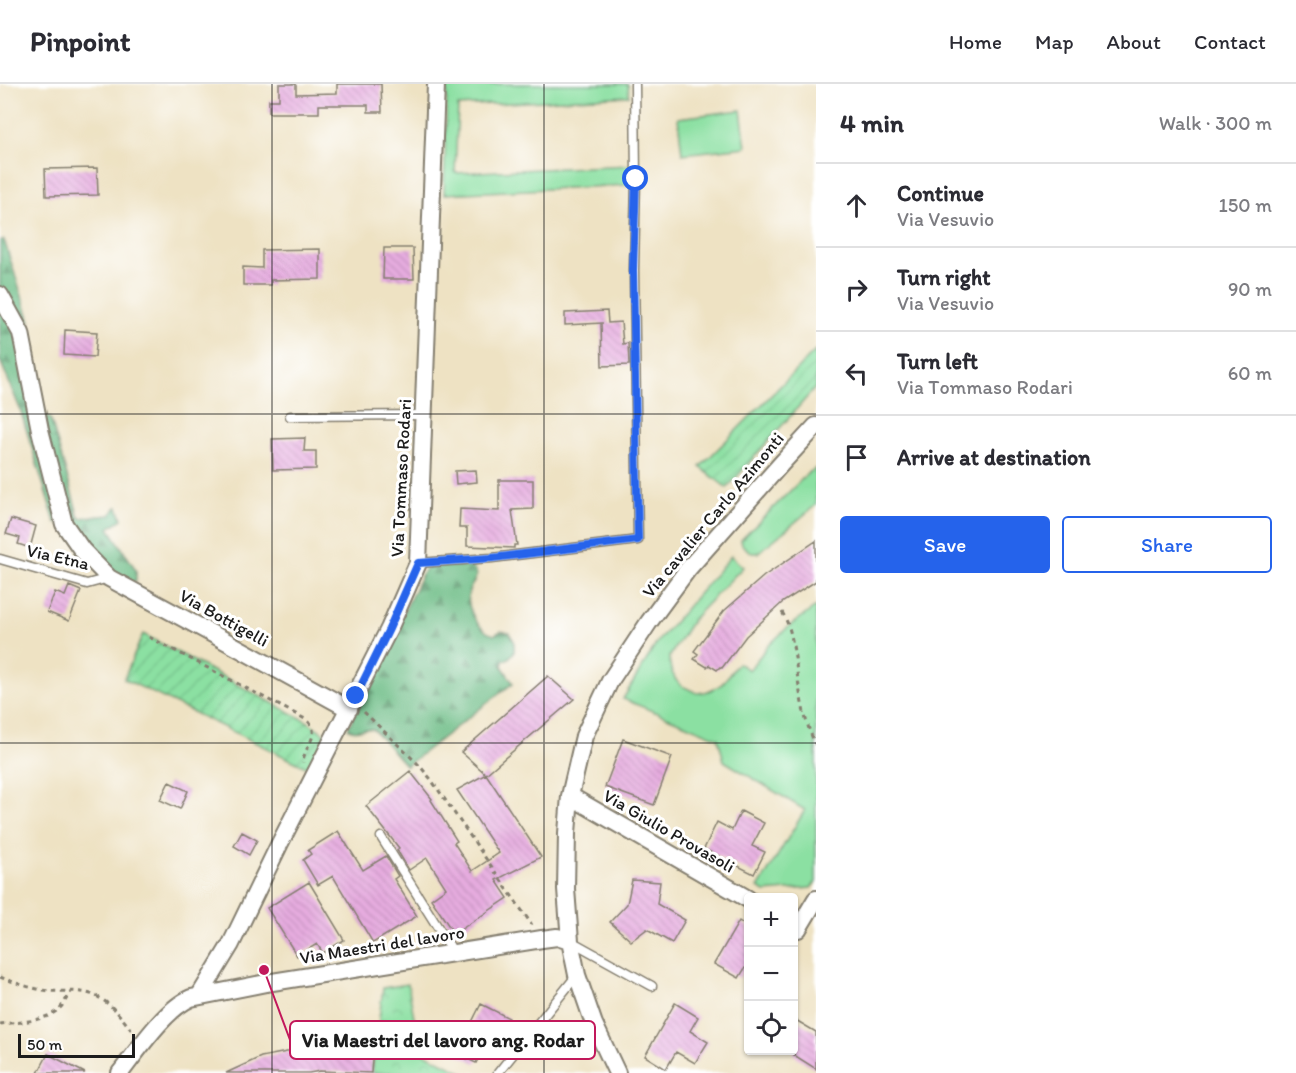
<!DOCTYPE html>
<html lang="en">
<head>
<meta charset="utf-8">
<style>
	body { margin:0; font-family:Itim,sans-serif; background:#f7f7f7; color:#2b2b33 }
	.controls { position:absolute; right:18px; bottom:18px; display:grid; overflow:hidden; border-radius:6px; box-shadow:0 2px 4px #0004 }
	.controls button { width:54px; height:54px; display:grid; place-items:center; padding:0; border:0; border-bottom:2px solid #e1e1e2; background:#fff; color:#2b2b33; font:30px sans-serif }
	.scale { position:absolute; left:18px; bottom:15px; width:117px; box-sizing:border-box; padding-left:6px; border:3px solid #1c1c1c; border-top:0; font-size:16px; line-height:21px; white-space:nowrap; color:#1c1c1c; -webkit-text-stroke:4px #fff; paint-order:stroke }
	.stop { position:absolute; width:18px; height:18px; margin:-14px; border:4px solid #2563eb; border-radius:50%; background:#fff }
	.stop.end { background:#2563eb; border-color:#fff; box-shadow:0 2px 6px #0008 }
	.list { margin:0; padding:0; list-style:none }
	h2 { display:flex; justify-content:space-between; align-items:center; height:78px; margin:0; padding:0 24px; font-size:26px }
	h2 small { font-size:20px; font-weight:400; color:#7c7c81 }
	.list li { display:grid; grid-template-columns:39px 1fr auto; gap:18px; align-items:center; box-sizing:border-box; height:84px; padding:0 24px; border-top:2px solid #e1e1e2 }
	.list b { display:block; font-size:22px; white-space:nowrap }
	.list p { margin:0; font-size:20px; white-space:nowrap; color:#7c7c81 }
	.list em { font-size:20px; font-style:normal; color:#7c7c81 }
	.actions { display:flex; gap:12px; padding:18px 24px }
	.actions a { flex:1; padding:14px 0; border:2px solid #2563eb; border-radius:6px; text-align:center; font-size:21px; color:#2563eb }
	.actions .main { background:#2563eb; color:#fff }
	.icon { flex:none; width:33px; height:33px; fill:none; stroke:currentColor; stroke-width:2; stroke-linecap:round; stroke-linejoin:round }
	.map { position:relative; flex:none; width:816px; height:989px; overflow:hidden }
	header { display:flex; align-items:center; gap:36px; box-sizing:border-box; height:84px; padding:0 30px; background:#fff; border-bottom:2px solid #e1e1e2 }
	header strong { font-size:28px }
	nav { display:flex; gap:33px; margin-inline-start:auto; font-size:21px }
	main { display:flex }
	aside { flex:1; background:#fff }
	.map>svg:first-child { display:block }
	.grass { fill:#8be0a2; stroke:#547e5f; stroke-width:1.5 }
	.forest { fill:url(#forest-firs); stroke:#466d52; stroke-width:1.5 }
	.park { fill:url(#park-crowns); stroke:#547e5f; stroke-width:1.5 }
	.garden { fill:url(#garden-furrows); stroke:#547e5f; stroke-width:1.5 }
	.building { fill:url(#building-back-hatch) }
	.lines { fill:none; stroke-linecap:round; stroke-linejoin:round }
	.lane-casing { stroke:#857f70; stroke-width:11 }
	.street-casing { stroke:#857f70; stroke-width:20 }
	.path { stroke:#857f70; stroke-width:3; stroke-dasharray:4.5 4.5; stroke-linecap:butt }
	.lane { stroke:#fff; stroke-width:8 }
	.street { stroke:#fff; stroke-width:16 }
	.route { stroke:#2563eb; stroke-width:8 }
	.grid { fill:none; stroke:#1c1c1c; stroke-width:1.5; stroke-opacity:0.55 }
	.labels { text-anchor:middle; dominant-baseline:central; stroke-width:6; stroke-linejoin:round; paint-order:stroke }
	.street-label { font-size:18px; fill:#1c1c1c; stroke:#fff }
	.leader { fill:none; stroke:#c2185b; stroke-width:2 }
	.callout-dot { fill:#c2185b; stroke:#fff; stroke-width:2 }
	.callout { fill:#fff; stroke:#c2185b; stroke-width:2 }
	.callout-label { font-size:20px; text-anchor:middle; font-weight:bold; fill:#1c1c1c }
</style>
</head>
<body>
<header>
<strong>Pinpoint</strong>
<nav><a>Home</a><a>Map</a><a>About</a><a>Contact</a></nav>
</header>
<main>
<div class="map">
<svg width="816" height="989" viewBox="0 0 816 989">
	<defs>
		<pattern id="forest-firs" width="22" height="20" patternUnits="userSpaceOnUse" patternTransform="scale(1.5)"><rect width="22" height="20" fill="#70be88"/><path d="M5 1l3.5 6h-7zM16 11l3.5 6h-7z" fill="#5b9a6e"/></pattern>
		<pattern id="park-crowns" width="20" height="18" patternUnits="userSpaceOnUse" patternTransform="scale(1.5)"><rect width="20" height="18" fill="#8be0a2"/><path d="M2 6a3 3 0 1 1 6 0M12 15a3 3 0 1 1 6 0" fill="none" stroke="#77c08b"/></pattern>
		<pattern id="garden-furrows" width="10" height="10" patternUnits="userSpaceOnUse" patternTransform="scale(1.5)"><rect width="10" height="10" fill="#8be0a2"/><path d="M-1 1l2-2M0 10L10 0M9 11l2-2" fill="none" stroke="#77c08b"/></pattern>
		<pattern id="building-back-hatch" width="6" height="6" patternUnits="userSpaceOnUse" patternTransform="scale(1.5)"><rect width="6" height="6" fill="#e6acdf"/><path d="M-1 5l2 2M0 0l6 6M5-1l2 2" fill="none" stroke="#c593bf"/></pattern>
	</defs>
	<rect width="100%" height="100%" fill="#fff"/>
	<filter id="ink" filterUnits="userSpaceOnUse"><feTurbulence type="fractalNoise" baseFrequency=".0167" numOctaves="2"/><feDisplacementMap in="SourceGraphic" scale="12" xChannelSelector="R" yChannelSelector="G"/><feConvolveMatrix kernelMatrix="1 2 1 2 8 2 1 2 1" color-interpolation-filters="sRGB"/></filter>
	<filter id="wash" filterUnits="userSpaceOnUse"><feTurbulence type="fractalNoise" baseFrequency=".008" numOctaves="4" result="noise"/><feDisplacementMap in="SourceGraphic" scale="24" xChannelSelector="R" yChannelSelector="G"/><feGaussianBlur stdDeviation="1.35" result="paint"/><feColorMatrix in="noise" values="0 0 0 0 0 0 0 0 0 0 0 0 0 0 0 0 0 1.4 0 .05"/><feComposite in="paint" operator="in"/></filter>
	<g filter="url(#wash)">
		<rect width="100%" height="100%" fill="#eee2c3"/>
		<path class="grass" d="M447 0H628L629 12 458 22 455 89 631 81 629 101 444 110Z
			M741 26 746 63 682 70 678 34Z
			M816 384V421L758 469H752L742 461 741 456 808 389Z
			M731 472 743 483 693 535 676 562 669 574 671 586 676 596 682 602 697 609 705 608 714 605 722 600 738 579 749 586 767 563 788 543 816 523V798L811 804 765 808 758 804 805 726 724 677 718 654 623 615 658 557Z"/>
		<path class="forest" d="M0 156H4L30 237 19 242 0 208Z
			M0 215 20 251 64 440 55 438 20 325 0 276Z
			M42 332 50 333 79 434 111 431 116 423H118L122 435 109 444 136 486V497L128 499 117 496 69 438Z
			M437 482H470L473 483 477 490C475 498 471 501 469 507 465 523 478 547 494 551L501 547 509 549 514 557V568L509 574 503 577 502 582 513 599 406 682 373 645C363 643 354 650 348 644L422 490 425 485Z"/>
		<path class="park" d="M408 900 420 967 464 989H372L383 904Z"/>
		<path class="garden" d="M816 266V303L727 404 700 383Z
			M143 550 308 638 329 653 312 686 124 595Z"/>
		<g id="blocks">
			<path class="building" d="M279 0H296V10L337 9V0H381L382 28H368V21H319V29H269V16H279Z
				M97 84 98 111 46 112 45 85Z
				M384 164H413L414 195H383Z
				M320 165V195L271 196V201H243V183L262 184V166Z
				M607 227 608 239 621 238 623 260 628 259 629 281 602 282 601 239H603L565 241V229Z
				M65 246 97 248 95 273 64 271Z
				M305 354 304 367H316V385L273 386 272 355Z
				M476 386 477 398 456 400 455 387Z
				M499 396H533V425L512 426 517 461H514V464L467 462V444H459L460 425 499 427Z
				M11 435 36 442 30 464 18 460 20 454 6 450Z
				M816 457V497L783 518 746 552 722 584 720 583 717 586 709 581 707 583 694 575 698 570 694 567 724 527 764 492Z
				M69 502 81 507 69 537 47 528 55 508 65 512Z
				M548 592 574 615 486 690 461 668Z
				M623 655 672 673 654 721 605 703Z
				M410 687 432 715 431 716 457 757 454 759 472 787 499 769 457 706 486 690 541 773 496 796 508 814 454 850 431 815 446 804 427 774 409 786 397 766 399 764 366 722Z
				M169 698 188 707 180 725 160 716Z
				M741 727 764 739 752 762 765 768 754 790 704 765 717 738 732 746Z
				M338 747 363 786 386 772 398 792 394 795 417 832 373 859 333 792 318 801 303 776 311 770 308 766Z
				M242 748 257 756 249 771 234 762Z
				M632 796 660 798 657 820 685 836 672 859 647 845 631 857 610 838 627 820Z
				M309 798 344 856 323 869 317 860 297 872 267 824Z
				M739 837 748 843V886L745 884 739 894 714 880Z
				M675 919 698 933 690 947 708 958 695 979 676 968 666 985 645 972Z
				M481 920 509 934 495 962 487 958 476 979 446 965 459 939 469 944Z
				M794 935 816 948V985L794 971Z
				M318 962 373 964 371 989 320 987 309 989H226L261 973Z
				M48 970 85 989H38Z"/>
		</g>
	</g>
	<g filter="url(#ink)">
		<use href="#blocks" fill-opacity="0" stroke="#857f70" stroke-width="1.5"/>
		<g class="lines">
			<g class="lane-casing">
				<path id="lane" d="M290 332 424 331
					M0 475 87 500 109 494
					M418 479 492 474 638 456 634 186 636 95 635 0
					M381 753 454 869
					M571 857 652 902
					M498 989 577 891"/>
			</g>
			<g class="street-casing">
				<path id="street" d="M0 211 21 249 40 346 64 440 82 466 109 494 220 554 349 625
					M570 712 748 815
					M794 842 798 845 816 815
					M200 911 231 860 280 759 389 545 418 479 436 0
					M120 989C138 966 165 925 191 914L266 899 542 855 557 853 570 857
					M617 989 594 940 577 891 570 857 566 805 567 749 570 712 584 652 610 597 649 538 688 485 781 380 816 342"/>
			</g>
			<path class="path" d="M782 528C791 543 792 557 795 573 799 603 802 634 816 661
				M149 553 307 636C323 651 303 662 303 679
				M364 628 418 680 430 694 532 841
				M0 893C16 899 32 905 49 907 61 908 75 906 87 909 106 913 121 932 132 947
				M0 940C19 938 46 938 60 924 64 920 67 913 71 908"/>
			<use href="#lane" class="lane"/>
			<use href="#street" class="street"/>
		</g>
	</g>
	<g class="lines" filter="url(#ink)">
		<path class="route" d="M356 612 389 545 418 479 492 474 638 456 633 186 636 95"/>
	</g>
	<path class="grid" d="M272 0V989M544 0V989M0 330H816M0 659H816"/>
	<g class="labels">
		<g class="street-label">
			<text transform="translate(401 394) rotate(-87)">Via Tommaso Rodari</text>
			<text transform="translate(713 431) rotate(-50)">Via cavalier Carlo Azimonti</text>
			<text transform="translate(58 473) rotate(13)">Via Etna</text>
			<text transform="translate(224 534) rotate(29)">Via Bottigelli</text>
			<text transform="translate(669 747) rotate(30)">Via Giulio Provasoli</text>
			<text transform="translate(382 861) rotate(-9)">Via Maestri del lavoro</text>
		</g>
	</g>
	<path class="leader" d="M264 886L290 956"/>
	<circle class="callout-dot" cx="264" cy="886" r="6"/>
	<rect class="callout" x="290" y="937" width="305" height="38" rx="6"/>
	<g class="callout-label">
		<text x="443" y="963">Via Maestri del lavoro ang. Rodar</text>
	</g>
</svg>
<div class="controls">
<button>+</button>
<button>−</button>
<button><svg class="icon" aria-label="locate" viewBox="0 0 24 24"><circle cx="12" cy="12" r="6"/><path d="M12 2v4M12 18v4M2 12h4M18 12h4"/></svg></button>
</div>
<div class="scale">50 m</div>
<div class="stop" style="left:636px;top:95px"></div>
<div class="stop end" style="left:356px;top:612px"></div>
</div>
<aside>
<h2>4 min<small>Walk · 300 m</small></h2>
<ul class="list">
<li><svg class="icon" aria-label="ahead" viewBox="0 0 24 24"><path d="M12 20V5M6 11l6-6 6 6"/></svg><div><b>Continue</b><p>Via Vesuvio</p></div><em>150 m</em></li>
<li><svg class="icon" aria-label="right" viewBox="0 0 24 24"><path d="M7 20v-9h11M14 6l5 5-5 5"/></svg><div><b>Turn right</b><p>Via Vesuvio</p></div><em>90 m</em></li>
<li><svg class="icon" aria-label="left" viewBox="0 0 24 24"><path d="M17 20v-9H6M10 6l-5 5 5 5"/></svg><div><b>Turn left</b><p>Via Tommaso Rodari</p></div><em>60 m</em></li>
<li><svg class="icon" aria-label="arrive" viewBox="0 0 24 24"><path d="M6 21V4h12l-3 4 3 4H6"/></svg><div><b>Arrive at destination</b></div></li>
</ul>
<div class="actions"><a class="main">Save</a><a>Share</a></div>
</aside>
</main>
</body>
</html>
